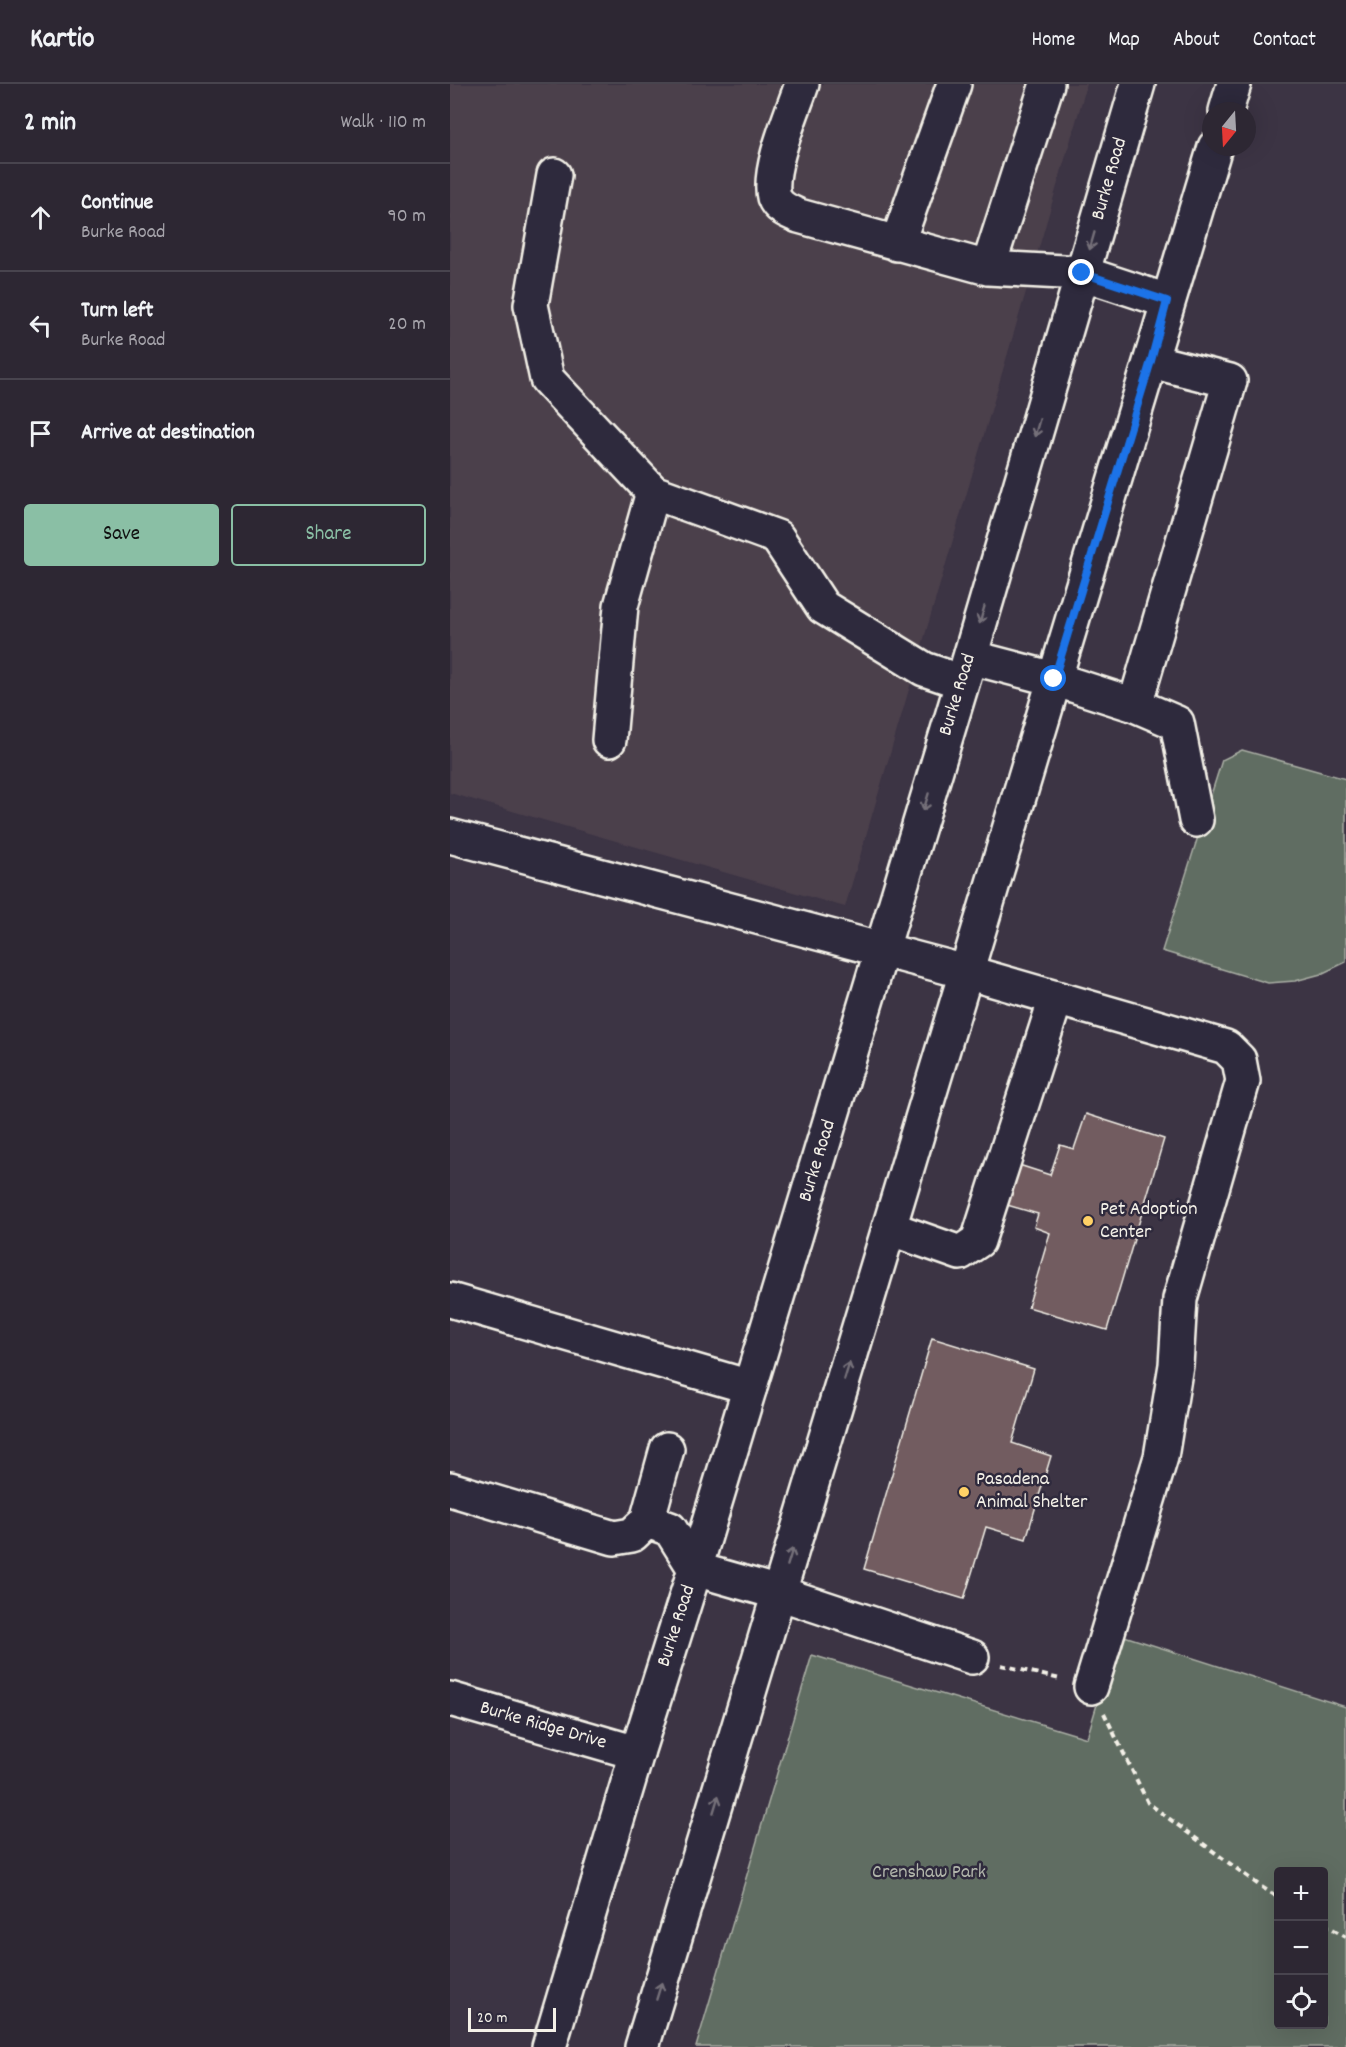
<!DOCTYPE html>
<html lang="en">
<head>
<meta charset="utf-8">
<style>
	body { margin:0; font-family:Dekko,sans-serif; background:#39333f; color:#f1f3f6 }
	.controls { position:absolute; right:18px; bottom:18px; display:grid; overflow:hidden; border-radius:6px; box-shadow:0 6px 24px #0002 }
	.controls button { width:54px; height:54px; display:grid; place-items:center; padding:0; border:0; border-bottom:2px solid #48444e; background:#2d2733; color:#f1f3f6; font:30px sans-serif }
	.compass { position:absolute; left:752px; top:18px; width:54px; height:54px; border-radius:50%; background:#2d2733; box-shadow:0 6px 24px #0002; rotate:198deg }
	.scale { position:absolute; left:18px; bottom:15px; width:88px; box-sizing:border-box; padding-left:6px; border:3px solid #f4f1e8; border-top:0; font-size:16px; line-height:21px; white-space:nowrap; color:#f4f1e8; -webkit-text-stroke:4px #2f2a3d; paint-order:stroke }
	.stop { position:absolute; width:18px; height:18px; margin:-14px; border:4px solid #1a73e8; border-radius:50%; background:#fff }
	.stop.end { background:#1a73e8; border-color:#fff; box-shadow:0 2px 6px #0008 }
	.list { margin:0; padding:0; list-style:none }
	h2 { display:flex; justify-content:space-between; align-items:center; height:78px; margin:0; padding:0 24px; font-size:26px }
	h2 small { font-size:20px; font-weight:400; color:#a7a5ac }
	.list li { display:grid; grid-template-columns:39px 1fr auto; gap:18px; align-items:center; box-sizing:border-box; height:108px; padding:0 24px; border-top:2px solid #48444e }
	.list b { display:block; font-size:22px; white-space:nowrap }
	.list p { margin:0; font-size:20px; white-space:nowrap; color:#a7a5ac }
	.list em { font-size:20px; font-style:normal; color:#a7a5ac }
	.actions { display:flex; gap:12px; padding:18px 24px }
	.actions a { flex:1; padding:14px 0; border:2px solid #8abfa5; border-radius:6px; text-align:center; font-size:21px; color:#8abfa5 }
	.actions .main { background:#8abfa5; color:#111 }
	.icon { flex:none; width:33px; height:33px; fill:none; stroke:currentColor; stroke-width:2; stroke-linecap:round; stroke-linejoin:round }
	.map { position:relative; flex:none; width:896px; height:1963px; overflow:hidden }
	header { display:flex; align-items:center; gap:36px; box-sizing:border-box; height:84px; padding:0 30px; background:#2d2733; border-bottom:2px solid #48444e }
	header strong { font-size:28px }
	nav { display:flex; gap:33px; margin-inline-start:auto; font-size:21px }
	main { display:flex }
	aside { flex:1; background:#2d2733 }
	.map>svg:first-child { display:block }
	.built { fill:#4c404c }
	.park { fill:#616d62; stroke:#aaafa5; stroke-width:1.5; fill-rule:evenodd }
	.building { fill:#725c60; stroke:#f4f1e8; stroke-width:1.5 }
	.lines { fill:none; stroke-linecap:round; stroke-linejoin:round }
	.minor-casing { stroke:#f4f1e8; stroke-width:38 }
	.major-casing { stroke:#f4f1e8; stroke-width:38 }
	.path { stroke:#f4f1e8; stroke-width:4; stroke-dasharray:6 4.5; stroke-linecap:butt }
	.minor { stroke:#2f2a3d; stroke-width:33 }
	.major { stroke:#2f2a3d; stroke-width:33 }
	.oneway { stroke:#747079 }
	.route { stroke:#1a73e8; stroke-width:8 }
	.poi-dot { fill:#ffd166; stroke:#2f2a3d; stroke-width:2 }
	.labels { text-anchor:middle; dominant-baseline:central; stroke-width:5; stroke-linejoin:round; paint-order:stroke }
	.street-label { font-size:20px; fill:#f4f1e8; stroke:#2f2a3d }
	.poi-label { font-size:20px; fill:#f4f1e8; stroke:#2f2a3d; text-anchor:start }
	.park-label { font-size:20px; fill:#b2b6ac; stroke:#2f2a3d }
</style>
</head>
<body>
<header>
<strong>Kartio</strong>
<nav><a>Home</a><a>Map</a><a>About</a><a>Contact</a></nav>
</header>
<main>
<aside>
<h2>2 min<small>Walk · 110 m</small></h2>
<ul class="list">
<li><svg class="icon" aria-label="ahead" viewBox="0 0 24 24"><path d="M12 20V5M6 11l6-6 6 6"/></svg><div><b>Continue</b><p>Burke Road</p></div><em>90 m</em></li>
<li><svg class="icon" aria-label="left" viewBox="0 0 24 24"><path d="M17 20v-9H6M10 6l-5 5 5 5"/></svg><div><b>Turn left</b><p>Burke Road</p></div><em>20 m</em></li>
<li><svg class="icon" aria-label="arrive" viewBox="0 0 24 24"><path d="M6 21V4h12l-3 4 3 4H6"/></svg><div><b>Arrive at destination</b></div></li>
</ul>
<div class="actions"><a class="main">Save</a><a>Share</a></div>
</aside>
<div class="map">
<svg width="896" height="1963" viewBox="0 0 896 1963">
	<rect width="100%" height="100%" fill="#3c3444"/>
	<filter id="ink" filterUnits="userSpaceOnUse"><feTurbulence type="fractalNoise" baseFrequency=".0167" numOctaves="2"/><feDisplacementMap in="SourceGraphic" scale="12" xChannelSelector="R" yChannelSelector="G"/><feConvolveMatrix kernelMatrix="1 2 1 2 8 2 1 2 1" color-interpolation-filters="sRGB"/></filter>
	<g filter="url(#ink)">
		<path class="built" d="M0 0H637L395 823 0 709Z"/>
		<path class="park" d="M792 666 896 695V878L871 890 845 897 818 899 712 867 772 676Z
			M668 1550 896 1623V1963H246L362 1571 637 1654ZM828 1788H874V1940H828Z"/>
		<path class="building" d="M636 1030 714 1055 657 1246 578 1223 600 1149 584 1143 588 1130 557 1121 569 1081 600 1091 610 1061 624 1065Z
			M482 1254 584 1285 562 1359 601 1372 576 1455 536 1443 514 1515 414 1485Z"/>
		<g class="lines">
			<g class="minor-casing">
				<path id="minor" d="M352 0C343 27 317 86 324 113 328 124 339 128 349 132L538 184 632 189
					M104 91 81 221 97 295 203 408 327 453 373 523 474 585 512 598
					M447 160 504 0
					M538 184 597 0
					M604 595 685 621 727 639 746 736
					M685 621 780 297 701 277
					M159 656 171 522 203 408
					M0 752 516 888 776 963 789 976 793 997 730 1215 726 1281 711 1373 641 1603
					M439 1144 510 1169 528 1157 606 914
					M0 1216 300 1303
					M217 1365 197 1437 220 1445 245 1485
					M0 1405 164 1454 182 1451 197 1437
					M329 1509 522 1573
					M0 1615 187 1669"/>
			</g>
			<g class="major-casing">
				<path id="major" d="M776 27 784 0
					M632 189 717 217
					M520 573 604 595
					M245 1485 329 1509
					M99 1963 187 1669 245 1485 520 573 688 0
					M192 1963 765 63"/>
			</g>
			<path class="path" d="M551 1581 610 1595
				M654 1629 698 1719 810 1802 828 1813
				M874 1840 896 1853"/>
			<use href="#minor" class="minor"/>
			<use href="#major" class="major"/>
		</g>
		<defs><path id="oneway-shaft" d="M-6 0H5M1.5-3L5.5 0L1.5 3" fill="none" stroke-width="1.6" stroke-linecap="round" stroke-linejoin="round" transform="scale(1.5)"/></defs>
		<g class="oneway">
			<use href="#oneway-shaft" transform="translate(642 157) rotate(106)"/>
			<use href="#oneway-shaft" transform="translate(587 344) rotate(106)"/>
			<use href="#oneway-shaft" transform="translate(532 531) rotate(106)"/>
			<use href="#oneway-shaft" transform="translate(476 718) rotate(107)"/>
			<use href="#oneway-shaft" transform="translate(397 1287) rotate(-73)"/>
			<use href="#oneway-shaft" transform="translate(340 1473) rotate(-73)"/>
			<use href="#oneway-shaft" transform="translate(266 1720) rotate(-73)"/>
			<use href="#oneway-shaft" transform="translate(209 1907) rotate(-73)"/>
		</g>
	</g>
	<g class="lines" filter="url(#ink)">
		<path class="route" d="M604 595 701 277 717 217 632 189"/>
	</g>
	<g class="poi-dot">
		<circle cx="638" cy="1137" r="6"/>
		<circle cx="514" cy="1408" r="6"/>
	</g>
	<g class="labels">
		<g class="street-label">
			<text transform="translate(660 95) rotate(-74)">Burke Road</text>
			<text transform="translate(508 611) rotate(-73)">Burke Road</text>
			<text transform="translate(368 1077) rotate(-73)">Burke Road</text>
			<text transform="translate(227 1542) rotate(-72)">Burke Road</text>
			<text transform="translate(93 1642) rotate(16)">Burke Ridge Drive</text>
		</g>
		<g class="poi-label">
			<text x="650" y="1126">Pet Adoption<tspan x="650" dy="23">Center</tspan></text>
			<text x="526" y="1396">Pasadena<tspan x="526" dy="23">Animal Shelter</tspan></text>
		</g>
		<g class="park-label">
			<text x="479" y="1789">Crenshaw Park</text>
		</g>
	</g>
</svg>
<div class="controls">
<button>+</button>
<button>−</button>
<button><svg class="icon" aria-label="locate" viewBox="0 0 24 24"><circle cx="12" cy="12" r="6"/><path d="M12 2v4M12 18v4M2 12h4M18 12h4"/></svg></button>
</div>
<svg class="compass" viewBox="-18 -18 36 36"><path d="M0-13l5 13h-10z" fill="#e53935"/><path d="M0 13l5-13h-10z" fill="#a7a5ac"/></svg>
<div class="scale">20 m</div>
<div class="stop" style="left:604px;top:595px"></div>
<div class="stop end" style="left:632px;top:189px"></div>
</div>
</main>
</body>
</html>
